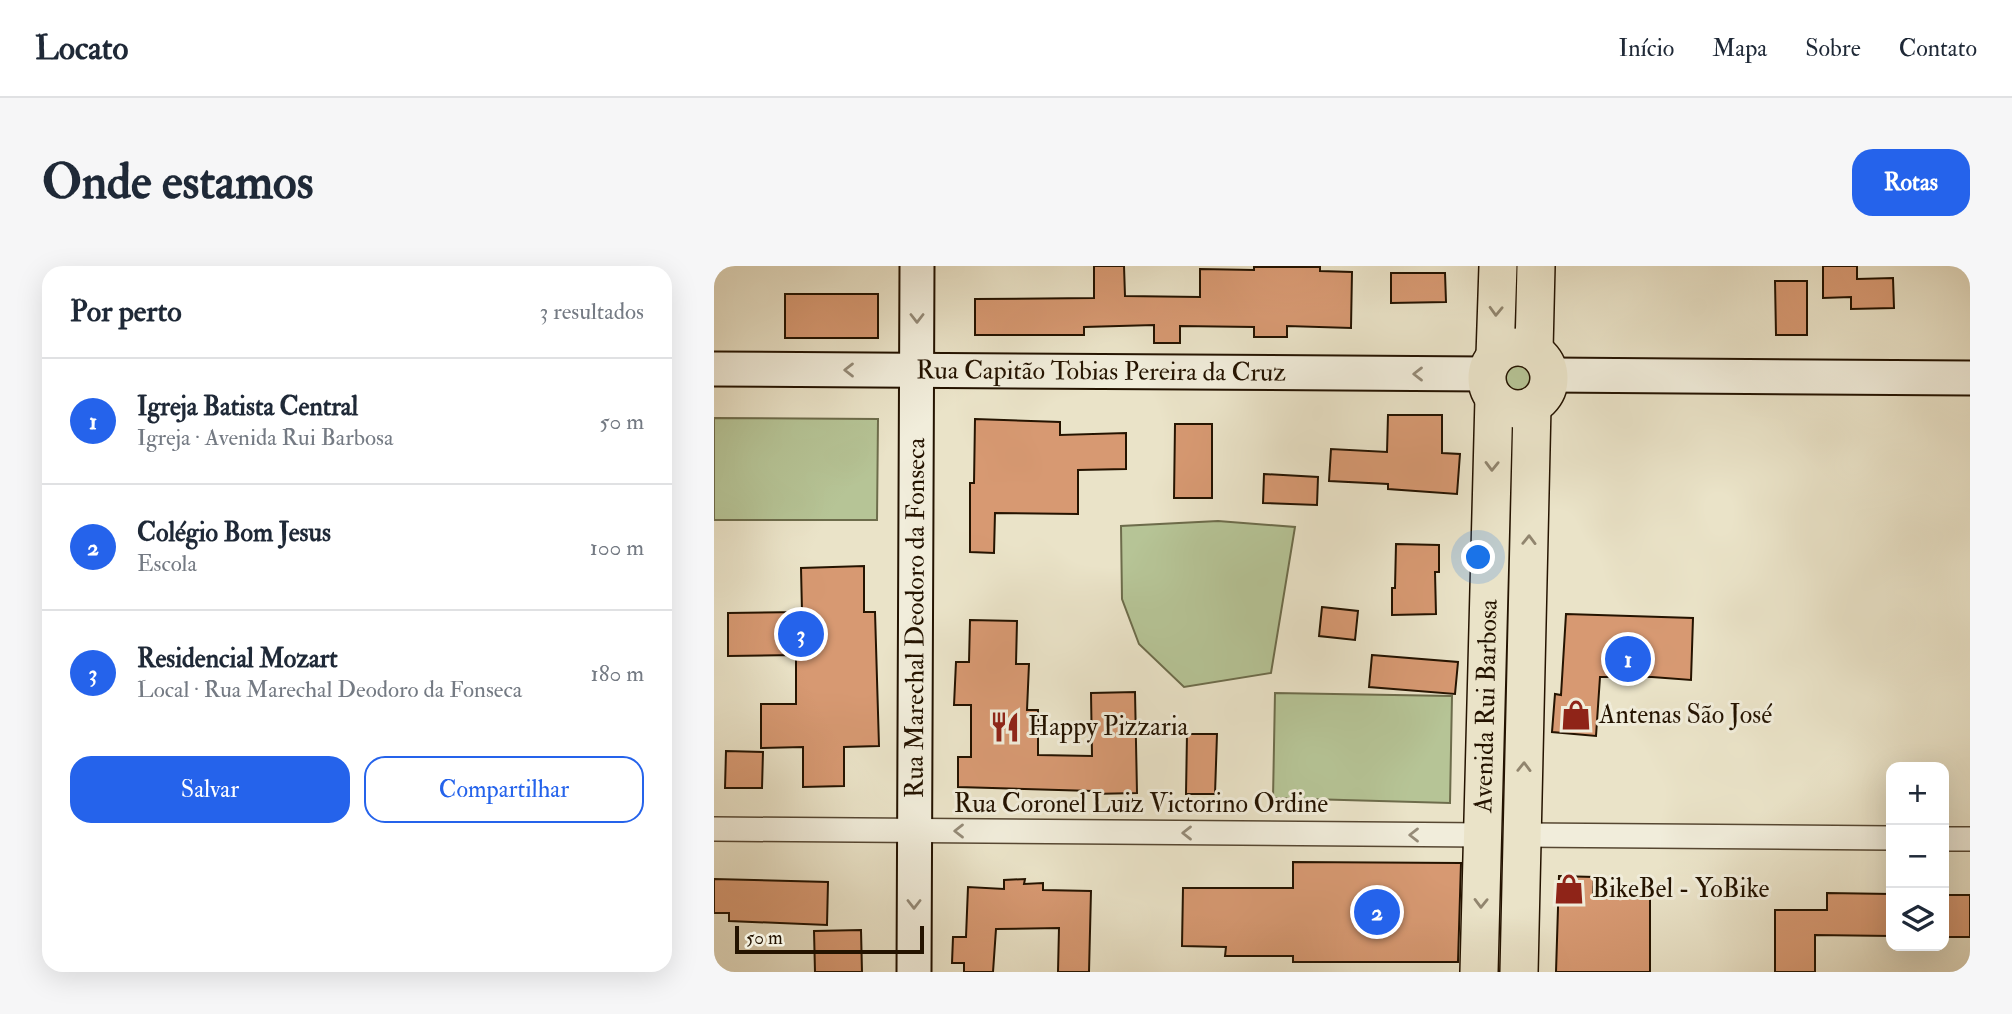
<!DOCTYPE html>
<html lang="pt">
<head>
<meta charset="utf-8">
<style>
	body { margin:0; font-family:"IM FELL Double Pica",serif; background:#f6f6f7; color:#1f2937 }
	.controls { position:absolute; right:21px; bottom:21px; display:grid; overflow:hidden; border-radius:14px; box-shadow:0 7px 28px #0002 }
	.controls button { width:63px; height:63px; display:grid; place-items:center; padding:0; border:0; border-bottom:2px solid #e0e1e3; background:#fff; color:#1f2937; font:35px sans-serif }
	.scale { position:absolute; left:21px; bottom:18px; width:189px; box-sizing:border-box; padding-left:7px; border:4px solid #241300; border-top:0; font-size:19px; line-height:24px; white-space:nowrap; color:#241300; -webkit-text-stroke:5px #f1eddb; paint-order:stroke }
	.you { position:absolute; left:765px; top:292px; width:24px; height:24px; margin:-18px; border:5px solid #fff; border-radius:50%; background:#1a73e8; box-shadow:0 0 0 10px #1a73e833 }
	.badge { display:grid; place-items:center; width:46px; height:46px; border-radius:50%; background:#2563eb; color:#fff; font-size:23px; font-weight:700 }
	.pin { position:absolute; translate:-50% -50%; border:4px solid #fff; box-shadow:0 2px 7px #0006 }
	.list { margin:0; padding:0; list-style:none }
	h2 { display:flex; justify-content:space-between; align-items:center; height:91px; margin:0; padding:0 28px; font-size:30px }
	h2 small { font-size:23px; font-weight:400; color:#747a83 }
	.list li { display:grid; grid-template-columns:46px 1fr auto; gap:21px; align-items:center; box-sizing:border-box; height:126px; padding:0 28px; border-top:2px solid #e0e1e3 }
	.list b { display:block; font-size:26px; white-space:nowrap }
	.list p { margin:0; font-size:23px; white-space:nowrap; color:#747a83 }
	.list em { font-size:23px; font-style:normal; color:#747a83 }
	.actions { display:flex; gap:14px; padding:21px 28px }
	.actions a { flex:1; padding:16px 0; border:2px solid #2563eb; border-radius:21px; text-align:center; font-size:24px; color:#2563eb }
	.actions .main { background:#2563eb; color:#fff }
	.icon { flex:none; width:38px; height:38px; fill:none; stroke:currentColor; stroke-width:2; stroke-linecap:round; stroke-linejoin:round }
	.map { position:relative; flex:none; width:1256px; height:706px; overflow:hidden; border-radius:21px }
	header { display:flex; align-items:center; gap:42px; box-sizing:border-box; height:98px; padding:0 35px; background:#fff; border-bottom:2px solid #e0e1e3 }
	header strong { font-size:33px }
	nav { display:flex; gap:38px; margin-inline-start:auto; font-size:24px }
	.intro { display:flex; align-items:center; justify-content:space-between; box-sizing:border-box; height:168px; padding:0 42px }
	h1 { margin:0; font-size:49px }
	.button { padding:18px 32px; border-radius:21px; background:#2563eb; color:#fff; font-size:24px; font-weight:700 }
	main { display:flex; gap:42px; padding:0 42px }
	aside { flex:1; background:#fff; border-radius:21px; box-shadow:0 7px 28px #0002 }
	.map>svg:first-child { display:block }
	.green { fill:#b6c496; stroke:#6d6c4b; stroke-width:2 }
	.building { fill:#d79972; stroke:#241300; stroke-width:2 }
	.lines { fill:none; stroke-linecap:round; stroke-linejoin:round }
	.street-casing { stroke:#564732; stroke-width:26 }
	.secondary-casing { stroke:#241300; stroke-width:37 }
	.primary-casing { stroke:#241300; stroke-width:40 }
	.street { stroke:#f1eddb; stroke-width:23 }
	.secondary { stroke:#f1eddb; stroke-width:33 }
	.primary { stroke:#eae3c8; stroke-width:37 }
	.oneway { stroke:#91856e }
	.oneway2 { stroke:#958b78 }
	.labels { text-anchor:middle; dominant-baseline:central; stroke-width:6; stroke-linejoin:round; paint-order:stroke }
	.street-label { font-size:26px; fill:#241300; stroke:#f1eddb }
	.poi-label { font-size:26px; fill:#241300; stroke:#f1eddb; text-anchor:start }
</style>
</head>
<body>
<header>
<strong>Locato</strong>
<nav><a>Início</a><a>Mapa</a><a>Sobre</a><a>Contato</a></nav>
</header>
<div class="intro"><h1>Onde estamos</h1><a class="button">Rotas</a></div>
<main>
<aside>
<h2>Por perto<small>3 resultados</small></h2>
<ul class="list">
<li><span class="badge">1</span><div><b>Igreja Batista Central</b><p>Igreja · Avenida Rui Barbosa</p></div><em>50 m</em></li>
<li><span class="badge">2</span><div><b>Colégio Bom Jesus</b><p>Escola</p></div><em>100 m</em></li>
<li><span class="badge">3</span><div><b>Residencial Mozart</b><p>Local · Rua Marechal Deodoro da Fonseca</p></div><em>180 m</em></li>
</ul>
<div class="actions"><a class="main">Salvar</a><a>Compartilhar</a></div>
</aside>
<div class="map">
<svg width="1256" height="706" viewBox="0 0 1256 706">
	<rect width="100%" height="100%" fill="#eae3c8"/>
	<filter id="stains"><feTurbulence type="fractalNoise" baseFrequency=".00286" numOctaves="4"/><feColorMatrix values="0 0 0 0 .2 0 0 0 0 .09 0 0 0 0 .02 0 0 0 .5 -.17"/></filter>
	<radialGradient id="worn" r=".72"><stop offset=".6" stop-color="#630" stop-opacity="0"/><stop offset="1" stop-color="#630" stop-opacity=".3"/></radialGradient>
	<path class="green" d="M804 89 823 99C825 121 828 124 807 135L792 132 781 105 796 90Z
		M0 152 164 153 163 254H0Z
		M504 255 581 261 557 407 470 421 425 378 408 333 407 260Z
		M561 427 738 430 736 537 559 532Z"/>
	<path class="building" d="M380 0H410L411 30 486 31V3L540 4V1H606V5L638 6 637 62 573 60V71H540V61L466 60V77H440V59L370 61V69H261V33L380 32Z
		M1109 0H1143V13L1179 12 1180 42 1137 43V31L1109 32Z
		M677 7H731L732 36 677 37Z
		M1061 15H1093V69H1062Z
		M71 28H164V72H71Z
		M674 149H728V187L746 188 743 228 674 223V218L615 215 617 183 673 186Z
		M261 153 346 156V169L412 167V203L364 204V248L281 247 280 287 256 286V217H260Z
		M461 158H498V232H460Z
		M550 208 604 211 603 239 549 237Z
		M682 278 725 279V306H721L722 348 678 349V322H681Z
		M150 300V346H161L165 480 130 481V520L89 521V481L47 482V438H82V389L14 390V347L88 346 87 302Z
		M608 341 644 345 641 374 605 370Z
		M852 348 979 352 977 414 938 411H886L882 470 838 466 841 428 847 429Z
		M256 354 303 355 302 398H315L313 444H324V489L378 490 377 427 421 426 423 527 378 528V525L244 521V491H257V439H240L242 396H255Z
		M658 389 744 396 741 428 655 421Z
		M473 468H503L501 528H472Z
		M12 485 49 486 48 522H11Z
		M579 596 747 597 744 696H579V690H511L512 681 468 680 469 622H579Z
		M845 610 880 611 879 629 936 630V706H842Z
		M0 613 114 616 113 659 15 655V647H0Z
		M311 613 310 618 329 617V624L377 625 375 706H344L345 662 282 663 279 706H250V697H238L239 671H252L254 621 290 623V614Z
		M1113 627 1177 628V670L1101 669V706H1061V644H1113Z
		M1230 629H1256V671H1230Z
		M147 664 148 706H101L100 665Z"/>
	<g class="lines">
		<g class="street-casing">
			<path id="street" d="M0 563 769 569
				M808 569 1177 572
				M1230 573H1256"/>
		</g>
		<g class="secondary-casing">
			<g id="secondary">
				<path id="s1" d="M0 103 772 108"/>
				<path d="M836 109 1256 112"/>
				<path id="s2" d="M200 706 203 0"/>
			</g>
		</g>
		<g class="primary-casing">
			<g id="primary">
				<circle cx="804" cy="112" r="31"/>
				<path d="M820 84 822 0"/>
				<path d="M781 90 784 0"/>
				<path id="s3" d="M765 706 780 132"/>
				<path d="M805 706 818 140"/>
			</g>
		</g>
		<use href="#street" class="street"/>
		<use href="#secondary" class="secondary"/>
		<use href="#primary" class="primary"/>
	</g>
	<defs><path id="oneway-chevron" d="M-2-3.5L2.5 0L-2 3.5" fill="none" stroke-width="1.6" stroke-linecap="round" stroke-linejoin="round" transform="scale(1.75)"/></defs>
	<g class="oneway">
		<use href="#oneway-chevron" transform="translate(782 45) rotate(92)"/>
		<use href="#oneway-chevron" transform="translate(778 200) rotate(91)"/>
		<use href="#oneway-chevron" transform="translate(815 274) rotate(-89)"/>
		<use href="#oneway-chevron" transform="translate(810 501) rotate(-89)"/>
		<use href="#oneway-chevron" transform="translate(767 637) rotate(91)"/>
	</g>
	<g class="oneway2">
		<use href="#oneway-chevron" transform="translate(203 52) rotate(90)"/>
		<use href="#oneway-chevron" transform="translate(135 104) rotate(-180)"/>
		<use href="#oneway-chevron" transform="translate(704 108) rotate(-180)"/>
		<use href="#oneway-chevron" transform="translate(245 565) rotate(-180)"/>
		<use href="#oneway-chevron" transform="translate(473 567) rotate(-180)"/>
		<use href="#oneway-chevron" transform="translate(700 569) rotate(-180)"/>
		<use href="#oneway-chevron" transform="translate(200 638) rotate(90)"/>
	</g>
	<defs>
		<g id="shop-bare" transform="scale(2.415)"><path d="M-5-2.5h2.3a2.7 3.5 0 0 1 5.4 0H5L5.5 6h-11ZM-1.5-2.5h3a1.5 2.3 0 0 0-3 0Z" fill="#8f2418" stroke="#f1eddb" stroke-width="2.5" paint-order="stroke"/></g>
		<g id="restaurant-bare" transform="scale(2.415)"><path d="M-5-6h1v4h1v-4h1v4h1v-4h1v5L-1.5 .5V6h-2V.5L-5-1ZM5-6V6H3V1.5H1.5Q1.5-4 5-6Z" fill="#8f2418" stroke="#f1eddb" stroke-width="2.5" paint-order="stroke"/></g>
	</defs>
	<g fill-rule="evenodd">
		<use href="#shop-bare" x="862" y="449"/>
		<use href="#restaurant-bare" x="291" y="461"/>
		<use href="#shop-bare" x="855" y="623"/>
	</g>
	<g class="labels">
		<g class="street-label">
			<text stroke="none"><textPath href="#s1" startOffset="387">Rua Capitão Tobias Pereira da Cruz</textPath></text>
			<text stroke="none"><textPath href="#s2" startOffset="354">Rua Marechal Deodoro da Fonseca</textPath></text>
			<text stroke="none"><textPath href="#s3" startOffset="266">Avenida Rui Barbosa</textPath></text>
			<text x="427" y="538">Rua Coronel Luiz Victorino Ordine</text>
		</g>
		<g class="poi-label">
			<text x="885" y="449">Antenas São José</text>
			<text x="314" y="461">Happy Pizzaria</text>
			<text x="878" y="623">BikeBel - YoBike</text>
		</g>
	</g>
	<rect width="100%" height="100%" filter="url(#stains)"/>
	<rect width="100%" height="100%" fill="url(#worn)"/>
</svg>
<div class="controls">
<button>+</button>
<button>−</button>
<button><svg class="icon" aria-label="layers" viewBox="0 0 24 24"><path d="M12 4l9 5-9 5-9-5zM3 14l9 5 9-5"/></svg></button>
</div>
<div class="scale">50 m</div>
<div class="you"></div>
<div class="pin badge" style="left:914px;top:393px">1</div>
<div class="pin badge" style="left:663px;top:646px">2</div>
<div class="pin badge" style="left:87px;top:368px">3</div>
</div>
</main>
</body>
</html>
